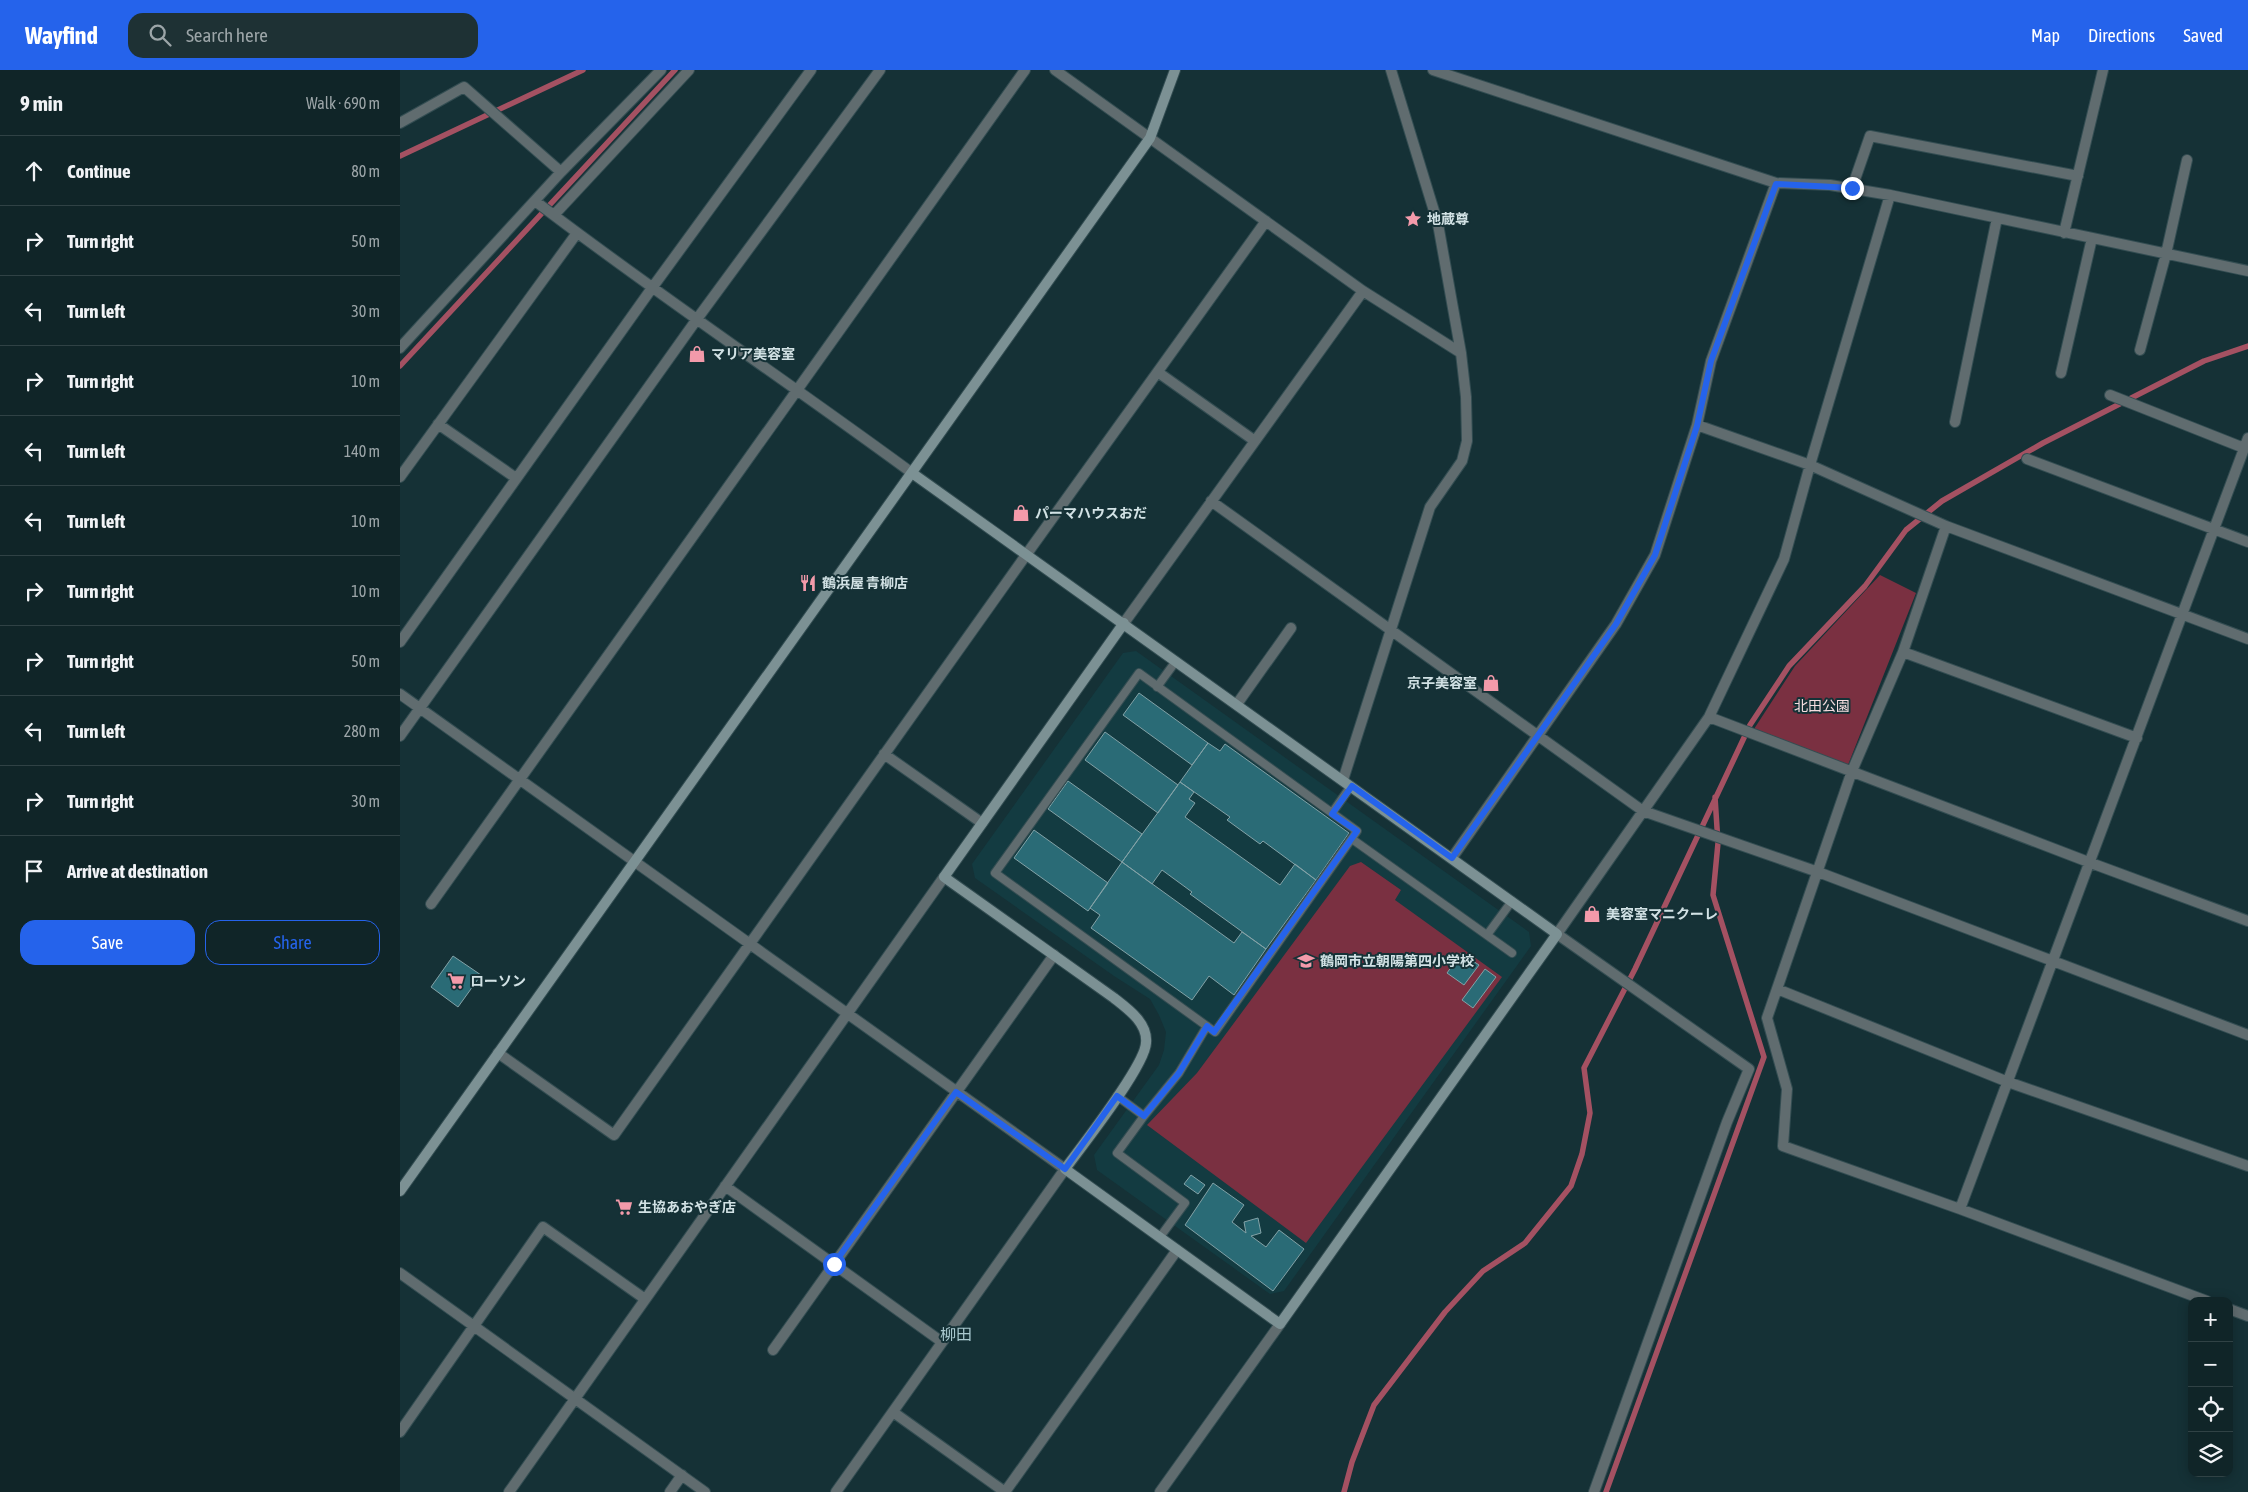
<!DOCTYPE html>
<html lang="en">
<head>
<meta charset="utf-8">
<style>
	body { margin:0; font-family:"Asap Condensed","Noto Sans JP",sans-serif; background:#1e3134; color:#f1f3f6 }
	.controls { position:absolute; right:15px; bottom:15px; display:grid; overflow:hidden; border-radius:10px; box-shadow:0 2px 12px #0003 }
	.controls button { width:45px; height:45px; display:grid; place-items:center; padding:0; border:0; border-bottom:1px solid #304245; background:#102528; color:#f1f3f6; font:25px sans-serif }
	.stop { position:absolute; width:15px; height:15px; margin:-11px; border:4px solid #2563eb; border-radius:50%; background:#fff }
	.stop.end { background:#2563eb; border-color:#fff; box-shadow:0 1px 5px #0008 }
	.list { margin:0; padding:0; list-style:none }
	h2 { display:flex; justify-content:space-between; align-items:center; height:65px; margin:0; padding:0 20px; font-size:21px }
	h2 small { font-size:16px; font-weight:400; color:#9ca5a8 }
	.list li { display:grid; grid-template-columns:32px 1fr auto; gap:15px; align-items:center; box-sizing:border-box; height:70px; padding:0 20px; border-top:1px solid #304245 }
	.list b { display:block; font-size:19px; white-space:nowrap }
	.list em { font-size:16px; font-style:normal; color:#9ca5a8 }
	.actions { display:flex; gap:10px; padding:15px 20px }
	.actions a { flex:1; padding:11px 0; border:1px solid #2563eb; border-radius:15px; text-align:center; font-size:18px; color:#2563eb }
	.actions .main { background:#2563eb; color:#fff }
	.icon { flex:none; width:28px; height:28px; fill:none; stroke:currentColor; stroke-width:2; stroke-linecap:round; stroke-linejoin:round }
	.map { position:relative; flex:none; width:1848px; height:1422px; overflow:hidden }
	header { display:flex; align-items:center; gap:30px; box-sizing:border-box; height:70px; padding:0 25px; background:#2563eb; color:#fff }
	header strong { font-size:24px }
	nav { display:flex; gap:28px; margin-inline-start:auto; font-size:18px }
	.search { width:350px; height:45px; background:#1e3134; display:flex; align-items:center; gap:12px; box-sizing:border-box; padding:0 18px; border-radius:15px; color:#9ca5a8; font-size:19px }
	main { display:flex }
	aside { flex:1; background:#102528 }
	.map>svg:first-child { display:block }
	.built { fill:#133b41 }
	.green { fill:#7a3041 }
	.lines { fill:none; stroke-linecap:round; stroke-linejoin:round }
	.stream { stroke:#a45162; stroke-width:5.5 }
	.building { fill:#2a6b76; stroke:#83a2a7 }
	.lane-casing { stroke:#334d52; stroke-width:10 }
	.street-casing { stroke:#334d52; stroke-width:12 }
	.secondary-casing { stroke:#334d52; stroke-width:12 }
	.lane { stroke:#606c6f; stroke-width:8 }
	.street { stroke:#606c6f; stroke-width:10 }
	.secondary { stroke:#7c9194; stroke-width:10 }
	.route { stroke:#2563eb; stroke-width:6 }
	.labels { text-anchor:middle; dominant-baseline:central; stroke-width:4; stroke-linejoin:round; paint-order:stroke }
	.poi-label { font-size:14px; font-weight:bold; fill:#d2e2e5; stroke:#153136; text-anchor:start }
	.park-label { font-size:14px; fill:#f6dde0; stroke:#153136 }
	.quarter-label { font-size:16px; fill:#a8c8ce; stroke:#153136 }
</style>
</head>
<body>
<header>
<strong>Wayfind</strong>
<div class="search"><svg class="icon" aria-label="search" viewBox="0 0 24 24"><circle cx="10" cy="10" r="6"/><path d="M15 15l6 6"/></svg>Search here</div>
<nav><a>Map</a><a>Directions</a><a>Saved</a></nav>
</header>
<main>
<aside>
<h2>9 min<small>Walk · 690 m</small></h2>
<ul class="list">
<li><svg class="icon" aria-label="ahead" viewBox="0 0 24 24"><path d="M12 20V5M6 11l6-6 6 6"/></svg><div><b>Continue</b></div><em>80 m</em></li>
<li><svg class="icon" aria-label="right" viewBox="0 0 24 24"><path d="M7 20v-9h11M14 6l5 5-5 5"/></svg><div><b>Turn right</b></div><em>50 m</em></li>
<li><svg class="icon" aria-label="left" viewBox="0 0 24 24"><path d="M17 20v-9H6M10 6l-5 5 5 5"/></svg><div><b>Turn left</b></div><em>30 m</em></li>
<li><svg class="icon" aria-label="right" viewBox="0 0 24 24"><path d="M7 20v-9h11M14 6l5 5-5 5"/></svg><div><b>Turn right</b></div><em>10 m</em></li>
<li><svg class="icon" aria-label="left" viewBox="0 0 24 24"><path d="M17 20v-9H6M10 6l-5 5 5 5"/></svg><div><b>Turn left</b></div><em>140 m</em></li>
<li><svg class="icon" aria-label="left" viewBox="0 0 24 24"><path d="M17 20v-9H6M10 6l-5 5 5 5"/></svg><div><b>Turn left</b></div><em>10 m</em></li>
<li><svg class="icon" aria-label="right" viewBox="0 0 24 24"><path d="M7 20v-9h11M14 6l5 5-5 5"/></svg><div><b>Turn right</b></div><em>10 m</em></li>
<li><svg class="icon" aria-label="right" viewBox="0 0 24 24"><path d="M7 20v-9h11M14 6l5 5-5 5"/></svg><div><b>Turn right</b></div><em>50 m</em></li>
<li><svg class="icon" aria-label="left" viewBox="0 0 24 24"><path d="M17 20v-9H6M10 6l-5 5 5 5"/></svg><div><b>Turn left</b></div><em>280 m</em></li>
<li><svg class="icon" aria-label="right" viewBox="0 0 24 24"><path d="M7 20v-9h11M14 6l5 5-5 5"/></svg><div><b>Turn right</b></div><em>30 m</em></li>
<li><svg class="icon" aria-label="arrive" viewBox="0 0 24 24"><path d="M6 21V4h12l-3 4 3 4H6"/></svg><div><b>Arrive at destination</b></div></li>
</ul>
<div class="actions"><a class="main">Save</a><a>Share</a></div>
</aside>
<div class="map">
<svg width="1848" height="1422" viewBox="0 0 1848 1422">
	<rect width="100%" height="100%" fill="#153136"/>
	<path class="built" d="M736 581 1129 862 1131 876 884 1221 870 1224 697 1100 694 1085 759 995 764 980 766 962 759 945 750 929 714 906 575 808 572 794 723 583Z"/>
	<path class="green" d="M1480 505 1516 523 1448 695 1354 659 1395 596Z
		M961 792 1001 820 995 830 1102 907 906 1173 747 1055 797 1003 950 796Z"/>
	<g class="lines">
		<path class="stream" d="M0 86 183 0
			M0 296 275 0
			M944 1422 952 1392 974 1335 1045 1242 1083 1201 1125 1173 1171 1116 1182 1084 1190 1043 1184 998 1235 899 1350 655 1389 596 1465 516 1506 460 1542 431 1643 373 1804 291 1848 276
			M1206 1422 1364 987 1313 825 1318 773 1315 727"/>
	</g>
	<path class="building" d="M739 623 808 673 792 695 723 645Z
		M705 662 778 715 758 743 685 690Z
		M808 673 820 681 825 674 949 763 916 810 863 771 860 774 827 750 830 747 780 712Z
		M668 711 742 764 722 792 648 739Z
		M780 712 794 722 789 729 795 733 785 747 880 815 895 794 916 810 866 879 790 824 792 822 762 800 752 814 722 792Z
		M634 760 708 813 688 841 614 788Z
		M722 792 834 873 842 862 866 879 834 925 809 906 792 930 691 858 700 845 690 838Z
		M1061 883 1079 895 1064 915 1047 903Z
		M53 886 81 905 58 937 31 917Z
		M1085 899 1096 907 1073 938 1062 930Z
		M791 1105 805 1115 798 1124 784 1114Z
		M813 1113 844 1135 832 1152 846 1163 844 1152 858 1148 861 1163 851 1166 866 1177 879 1160 904 1179 873 1221 785 1155Z"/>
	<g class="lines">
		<g class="lane-casing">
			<path id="lane" d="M739 603 957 761 815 962 595 803Z
				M757 617 776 591
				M932 743 951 716
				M952 769 1112 883
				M1087 865 1112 831
				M717 1026 744 1046
				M760 1167 785 1133 717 1083 744 1046 779 1003 807 956"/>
		</g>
		<g class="street-casing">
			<path id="street" d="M655 0 963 221 1061 283
				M1033 0 1376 113 1430 115 1490 125 1848 201
				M0 53 64 17 161 102 0 278
				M161 102 261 0
				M1452 118 1470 66 1678 106
				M135 131C258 225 387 311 512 403
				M154 145 289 0
				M1664 163 1703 0
				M1740 280 1766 184 1787 90
				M759 303 855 371
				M1661 303 1692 168
				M1710 325 1844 378
				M1555 352 1597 148
				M38 354 116 408
				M1297 355 1410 395 1546 456
				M1627 389 1848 472
				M0 407 177 163
				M811 431 1243 741 1418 802 1848 965
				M724 553 963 221
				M0 572 252 218 411 0
				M1503 582 1737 668
				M0 624 665 1099 436 1422
				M837 634 891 558
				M1309 647 1691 793 1848 851
				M0 666 297 249 480 0
				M484 684 582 753
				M943 710 1030 437 1062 391 1067 371 1066 327 1061 283 1038 154 991 0
				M1052 788 1216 554 1255 485 1297 355 1311 291 1376 113
				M31 834 625 0
				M1377 919 1608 1012 1848 1096
				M98 983 214 1065 626 485 866 151
				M325 1116 542 1272
				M1560 1139 1848 368
				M0 1203 305 1422
				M1807 1231 1560 1139 1383 1076 1387 1019 1367 948 1452 701 1503 582 1546 456 1848 569
				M1829 1239 1848 1246
				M373 1280 654 885
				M493 1342 605 1422
				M0 1362 143 1157 245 1229
				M109 1422 544 807
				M270 1422 282 1405
				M605 1422 777 1180
				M760 1422 880 1254
				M1194 1422 1327 1052 1349 999 1157 864 1309 647 1384 489 1410 395 1490 125"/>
		</g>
		<g class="secondary-casing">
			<path id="secondary" d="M512 403 1157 864 880 1254 665 1099C682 1076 745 996 746 973 748 953 728 939 714 928L544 807 724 553
				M0 1121 750 68 775 0"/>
		</g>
		<use href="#lane" class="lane"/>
		<use href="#street" class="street"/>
		<use href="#secondary" class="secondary"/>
	</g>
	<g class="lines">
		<path class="route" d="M434 1194 556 1022 665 1099 717 1026 744 1046 779 1003 807 956 814 962 957 761 932 744 952 716 1052 788 1216 554 1255 485 1297 356 1311 291 1376 114 1452 118"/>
	</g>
	<defs>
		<g id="sight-bare" transform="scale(1.35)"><path d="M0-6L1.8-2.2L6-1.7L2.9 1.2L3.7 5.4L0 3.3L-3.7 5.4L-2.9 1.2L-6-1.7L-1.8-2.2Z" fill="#f39aaa" stroke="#153136" stroke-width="2.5" paint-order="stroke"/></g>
		<g id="shop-bare" transform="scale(1.35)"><path d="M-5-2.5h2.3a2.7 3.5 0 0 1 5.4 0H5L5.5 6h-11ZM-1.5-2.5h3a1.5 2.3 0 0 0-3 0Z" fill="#f39aaa" stroke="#153136" stroke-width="2.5" paint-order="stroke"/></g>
		<g id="restaurant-bare" transform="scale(1.35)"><path d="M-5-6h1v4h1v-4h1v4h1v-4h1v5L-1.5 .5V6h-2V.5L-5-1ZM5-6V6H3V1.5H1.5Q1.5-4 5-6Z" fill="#f39aaa" stroke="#153136" stroke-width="2.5" paint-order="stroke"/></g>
		<g id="school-bare" transform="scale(1.35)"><path d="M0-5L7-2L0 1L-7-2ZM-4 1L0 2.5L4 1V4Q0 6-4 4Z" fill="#f39aaa" stroke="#153136" stroke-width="2.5" paint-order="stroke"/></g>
		<g id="supermarket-bare" transform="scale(1.35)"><path d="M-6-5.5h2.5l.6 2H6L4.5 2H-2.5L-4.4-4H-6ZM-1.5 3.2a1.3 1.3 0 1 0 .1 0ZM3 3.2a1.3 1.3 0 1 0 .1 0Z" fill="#f39aaa" stroke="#153136" stroke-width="2.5" paint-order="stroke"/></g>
	</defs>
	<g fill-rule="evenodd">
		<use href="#sight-bare" x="1013" y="149"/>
		<use href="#shop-bare" x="297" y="284"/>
		<use href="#shop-bare" x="621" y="443"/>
		<use href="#restaurant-bare" x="408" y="513"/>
		<use href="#shop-bare" x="1091" y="613"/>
		<use href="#shop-bare" x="1192" y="844"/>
		<use href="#school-bare" x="906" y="891"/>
		<use href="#supermarket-bare" x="56" y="911"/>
		<use href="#supermarket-bare" x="224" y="1137"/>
	</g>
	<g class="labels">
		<g class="poi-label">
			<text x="1027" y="149">地蔵尊</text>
			<text x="311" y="284">マリア美容室</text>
			<text x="635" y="443">パーマハウスおだ</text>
			<text x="422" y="513">鶴浜屋 青柳店</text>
			<text x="1077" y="613" text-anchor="end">京子美容室</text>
			<text x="1206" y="844">美容室マニクーレ</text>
			<text x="920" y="891">鶴岡市立朝陽第四小学校</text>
			<text x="70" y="911">ローソン</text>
			<text x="238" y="1137">生協あおやぎ店</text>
		</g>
		<g class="park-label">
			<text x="1422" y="636">北田公園</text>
		</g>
		<g class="quarter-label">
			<text x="556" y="1264">柳田</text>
		</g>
	</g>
</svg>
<div class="controls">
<button>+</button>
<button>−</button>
<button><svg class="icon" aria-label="locate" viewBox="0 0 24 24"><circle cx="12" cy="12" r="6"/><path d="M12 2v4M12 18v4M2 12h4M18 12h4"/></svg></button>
<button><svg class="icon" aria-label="layers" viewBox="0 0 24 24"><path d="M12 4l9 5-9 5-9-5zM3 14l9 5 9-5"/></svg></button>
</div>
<div class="stop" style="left:434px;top:1194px"></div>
<div class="stop end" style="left:1452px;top:118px"></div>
</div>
</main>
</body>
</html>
